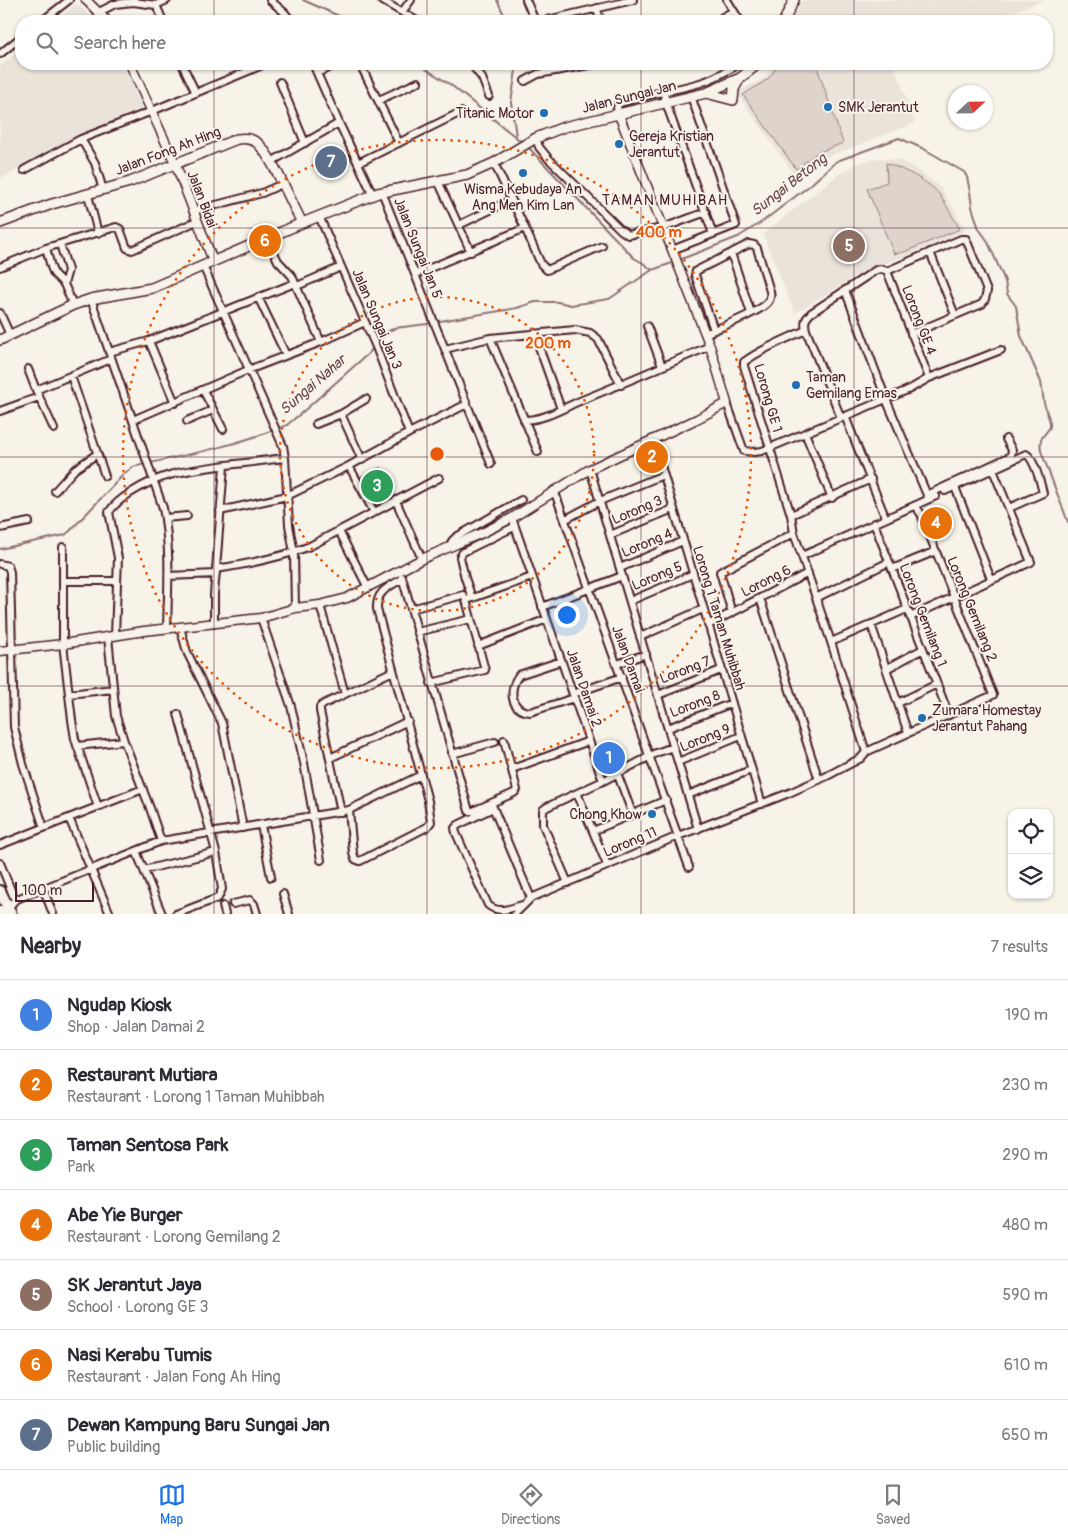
<!DOCTYPE html>
<html lang="en">
<head>
<meta charset="utf-8">
<style>
	body { margin:0; font-family:Pangolin,sans-serif; background:#f2f2f3; color:#2b2b33 }
	.controls { position:absolute; right:15px; bottom:15px; display:grid; overflow:hidden; border-radius:10px; box-shadow:0 1px 4px #0004 }
	.controls button { width:45px; height:45px; display:grid; place-items:center; padding:0; border:0; border-bottom:1px solid #e1e1e2; background:#fff; color:#2b2b33; font:25px sans-serif }
	.compass { position:absolute; left:948px; top:85px; width:45px; height:45px; border-radius:50%; background:#fff; box-shadow:0 1px 4px #0004; rotate:68deg }
	.scale { position:absolute; left:15px; bottom:12px; width:79px; box-sizing:border-box; padding-left:5px; border:2px solid #4a1f2b; border-top:0; font-size:14px; line-height:18px; white-space:nowrap; color:#4a1f2b; -webkit-text-stroke:4px #f7f3e8; paint-order:stroke }
	.you { position:absolute; left:566px; top:614px; width:18px; height:18px; margin:-12px; border:4px solid #fff; border-radius:50%; background:#1a73e8; box-shadow:0 0 0 8px #1a73e833 }
	.badge { display:grid; place-items:center; width:32px; height:32px; border-radius:50%; background:#1a73e8; color:#fff; font-size:16px; font-weight:700 }
	.pin { position:absolute; translate:-50% -50%; border:2px solid #fff; box-shadow:0 1px 5px #0006 }
	.list { margin:0; padding:0; list-style:none }
	h2 { display:flex; justify-content:space-between; align-items:center; height:65px; margin:0; padding:0 20px; font-size:21px }
	h2 small { font-size:16px; font-weight:400; color:#7c7c81 }
	.list li { display:grid; grid-template-columns:32px 1fr auto; gap:15px; align-items:center; box-sizing:border-box; height:70px; padding:0 20px; border-top:1px solid #e1e1e2 }
	.list b { display:block; font-size:19px; white-space:nowrap }
	.list p { margin:0; font-size:16px; white-space:nowrap; color:#7c7c81 }
	.list em { font-size:16px; font-style:normal; color:#7c7c81 }
	.icon { flex:none; width:28px; height:28px; fill:none; stroke:currentColor; stroke-width:2; stroke-linecap:round; stroke-linejoin:round }
	.map { position:relative; flex:none; width:1068px; height:914px; overflow:hidden }
	.search { position:absolute; background:#fff; box-shadow:0 1px 4px #0004; left:15px; right:15px; top:15px; height:55px; display:flex; align-items:center; gap:12px; box-sizing:border-box; padding:0 18px; border-radius:20px; color:#7c7c81; font-size:19px }
	.sheet { height:555px; background:#fff }
	nav { display:flex; justify-content:space-around; align-items:center; box-sizing:border-box; height:70px; border-top:1px solid #e1e1e2; background:#fff; font-size:14px; color:#7c7c81 }
	nav a { display:grid; justify-items:center; gap:2px }
	nav .on { color:#1a73e8 }
	.map>svg:first-child { display:block }
	.built { fill:#eae3da }
	.green { fill:#ded4cc; stroke:#947a7c }
	.lines { fill:none; stroke-linecap:round; stroke-linejoin:round }
	.stream { stroke:#8e7275; stroke-width:2 }
	.minor-casing { stroke:#4a1f2b; stroke-width:10 }
	.tertiary-casing { stroke:#4a1f2b; stroke-width:11 }
	.secondary-casing { stroke:#4a1f2b; stroke-width:12 }
	.primary-casing { stroke:#4a1f2b; stroke-width:14 }
	.minor { stroke:#f7f3e8; stroke-width:6 }
	.tertiary { stroke:#f7f3e8; stroke-width:8 }
	.secondary { stroke:#f7f3e8; stroke-width:9 }
	.primary { stroke:#f7f3e8; stroke-width:10 }
	.grid { fill:none; stroke:#4a1f2b; stroke-width:1; stroke-opacity:0.55 }
	.ring { fill:none; stroke:#e8590c; stroke-width:2.5; stroke-dasharray:2.5 5 }
	.poi-dot { fill:#1f6fb2; stroke:#f7f3e8; stroke-width:2 }
	.labels { text-anchor:middle; dominant-baseline:central; stroke-width:4; stroke-linejoin:round; paint-order:stroke }
	.street-label { font-size:14px; fill:#4a1f2b; stroke:#f7f3e8 }
	.poi-label { font-size:14px; fill:#4a1f2b; stroke:#f7f3e8; text-anchor:start }
	.water-label { font-size:15px; font-style:italic; fill:#6c4950; stroke:#f7f3e8 }
	.neighbourhood-label { font-size:15px; letter-spacing:1px; fill:#4a1f2b; stroke:#f7f3e8 }
	.centre { fill:#e8590c; stroke:#f7f3e8; stroke-width:2.5 }
	.ring-label { font-size:15px; text-anchor:middle; font-weight:bold; fill:#e8590c; stroke:#f7f3e8; stroke-width:4; stroke-linejoin:round; paint-order:stroke }
</style>
</head>
<body>
<div class="map">
<svg width="1068" height="914" viewBox="0 0 1068 914">
	<rect width="100%" height="100%" fill="#f7f3e8"/>
	<filter id="ink" filterUnits="userSpaceOnUse"><feTurbulence type="fractalNoise" baseFrequency=".02" numOctaves="2"/><feDisplacementMap in="SourceGraphic" scale="10" xChannelSelector="R" yChannelSelector="G"/><feConvolveMatrix kernelMatrix="1 2 1 2 8 2 1 2 1" color-interpolation-filters="sRGB"/></filter>
	<g filter="url(#ink)">
		<path class="built" d="M802 0H1045L985 21H792Z
			M76 4 97 21H54Z
			M21 49V64H123L143 108 92 130 0 179V66Z
			M772 64H894L915 123 824 158 798 180 736 92 765 78Z
			M879 158 898 160 916 169 941 188 966 230 904 257 874 266 795 313 763 234 836 176 858 163Z"/>
		<path class="green" d="M779 64H816L843 143 817 153 796 169 743 95 768 79Z
			M886 163C903 169 929 181 940 195 947 206 953 218 960 229L904 252 894 254 867 189 887 182Z
			M381 467 396 496 374 505 359 477Z"/>
		<g class="lines">
			<path class="stream" d="M303 0 350 21
				M497 0 507 21
				M418 64 451 85 523 143
				M516 136 511 102 517 64
				M528 147 634 258 643 263 652 270
				M679 260 738 237 762 222 809 186 837 161 899 138 924 149 964 172 967 177 970 192 972 207 979 229 987 240 1005 281 1007 294 1016 306 1021 336 1041 382 1044 403 1050 422V427C1043 438 1039 436 1041 451L1068 522
				M377 343 389 331 395 328 427 324 440 321 517 308 535 302H558L571 305 609 299 652 270 675 262
				M277 429 287 425 306 409 369 353 374 347
				M150 463C191 454 233 446 273 430
				M0 549 65 535 70 531 125 473 133 467 145 464"/>
			<g class="minor-casing">
				<path id="minor" d="M270 0 285 13 291 21
					M381 0 417 21
					M526 0 535 21
					M727 0 740 21
					M133 2 156 5 167 0
					M156 5 163 21
					M597 8 600 21
					M99 12 115 4 133 2 134 0
					M402 12 411 0
					M42 21 69 0
					M543 21 633 0
					M716 21 733 11
					M0 54 21 37
					M182 64 196 93
					M313 64 339 123 373 195
					M360 64 399 143
					M471 64 482 78 489 96
					M317 73 337 64
					M525 81 538 74 595 64
					M280 82 305 143
					M664 92 666 103 713 234
					M379 100 418 82
					M619 115 617 108 618 104C645 94 673 91 700 83 714 79 727 71 739 64
					M536 138 539 147 548 158 621 230 628 235 663 228 706 212
					M81 139 95 163 103 190
					M271 162 339 123
					M358 163 461 112
					M494 163 525 228
					M24 170 81 139 152 111 265 64
					M438 181 471 252
					M382 192 491 464
					M88 195 98 233
					M193 211 262 193 282 184
					M319 216 376 347 409 433
					M459 225 511 200
					M267 238 278 261 292 276 295 283 321 342
					M60 244 68 270 64 284
					M46 248 51 267 54 274 64 284 73 305
					M672 250 736 225 691 96
					M930 252 955 315
					M731 253 751 313
					M203 266 283 446 285 458 289 525 294 553 295 608
					M0 267 46 248 116 227 120 229 127 248 132 250 197 221
					M887 271 929 378
					M416 274 525 228 541 264 547 270 602 246
					M297 286 341 267
					M845 290 886 399 927 495 1009 457 1011 455 1012 450 1006 439
					M258 297 286 355
					M91 299 163 508C171 548 168 588 167 628
					M0 313 10 335
					M647 326 662 366
					M534 333 561 409
					M705 334C718 328 761 312 768 302 771 298 771 293 769 288L757 248 754 245 749 244 696 271 695 275 714 330
					M490 338 538 452
					M149 341 175 403
					M445 349 490 338 575 330 590 333 598 339 621 385
					M109 352 149 341 295 283
					M28 369 36 390
					M71 376 105 476
					M203 390 223 429
					M727 403 744 451 754 452 762 451 910 389 929 378 1001 350
					M0 411 39 397
					M341 414 366 399
					M845 416 884 514
					M841 418 806 330C804 322 805 319 811 313L876 270 882 269 887 271 961 239H966L987 291 985 299 982 304 911 334
					M133 420 248 370 321 342 365 322
					M524 420C545 420 563 408 582 400 625 383 667 364 710 346
					M187 421 213 410
					M316 424 341 414 362 460
					M54 429 36 390 111 359
					M805 433 832 498
					M653 439 762 804
					M349 466 374 512
					M590 469 698 829
					M955 487 991 579
					M554 490 689 867
					M55 491 75 469 97 454
					M945 491 1026 454C1034 458 1041 484 1043 493L1009 508
					M396 501 422 559
					M220 511 287 496 349 466 409 433 467 404
					M791 515 871 479
					M165 518 187 516
					M512 518 603 781
					M566 519 600 501 663 475
					M874 523 949 715
					M0 528 29 522
					M339 531 368 588
					M610 535 673 509
					M450 546 452 541 456 537 521 500
					M63 547V644L72 720 75 739 98 807
					M802 556 936 496
					M0 564 8 566 10 572 14 727 23 764 44 828
					M620 568 683 541
					M216 569C248 564 280 558 310 546L439 478
					M892 569 936 551
					M168 576 216 574
					M402 577 469 811H473L514 793 517 790 504 740
					M64 581H117
					M472 598 465 578 460 557 463 552 514 527
					M760 598 819 780
					M816 598 889 562
					M470 599 532 577
					M630 601 693 574
					M320 605 345 694
					M542 607 622 576
					M411 609 463 595 466 600 485 670 431 683
					M732 613 720 572 794 533
					M910 617 1031 562 993 470
					M261 618 291 706 304 763 321 860
					M214 624V595L224 466
					M871 624 908 733
					M708 625 808 573
					M180 627 187 652 222 723 243 828
					M417 632 471 619
					M115 635 118 558 109 512C115 503 122 498 132 492 164 472 191 470 227 465 247 463 266 460 285 458
					M108 637 116 716 124 741 150 808 161 841
					M640 637 703 609
					M831 642 907 609
					M478 646 547 619
					M561 661 519 675C509 688 509 711 530 712L574 698
					M617 664 646 654
					M886 669 923 649
					M69 694 113 689
					M573 694 622 677
					M658 695 721 670
					M898 703 937 684
					M668 728 732 703
					M77 746 124 741
					M866 752 993 695 921 514 917 508 914 506
					M452 754 495 742
					M330 758 408 721
					M678 762 741 736
					M512 769 589 741
					M617 773 633 815
					M577 793 607 865
					M688 795 751 770
					M492 805 531 898
					M493 808 458 825 455 828 456 833 488 905C499 914 509 909 522 905
					M349 810 353 853 355 859 360 861 427 827 431 822 428 801 377 609C376 591 389 587 402 579
					M341 812 320 711V707L324 704 393 671
					M69 818 110 914
					M261 825 271 877
					M593 831 666 800
					M0 845 143 789
					M136 851 162 914
					M0 863 15 900
					M144 870 216 852
					M568 883 543 825V810L547 807 603 781 656 753 673 747
					M43 888 53 914
					M283 894 289 914
					M233 904 250 900 254 904 257 914
					M223 906 225 914
					M8 908 15 900 22 897 161 841 349 810 421 775
					M176 914 218 898 222 889 216 852 178 714
					M515 914 531 898 678 836 789 793 827 776 861 758 866 752 831 642 794 533 791 515 744 366V362C761 349 786 339 806 330"/>
			</g>
			<g class="tertiary-casing">
				<path id="tertiary" d="M86 0 107 21
					M130 64 175 163 213 261
					M0 651 63 644 144 631 261 618 295 608 320 605 347 598 422 559 484 532 512 518 590 469 697 419 727 403 710 346 619 115"/>
			</g>
			<g class="secondary-casing">
				<path id="secondary" d="M784 21 794 0
					M706 93 733 100 734 89 740 78
					M0 223 52 204 130 182 237 139C243 138 250 138 256 142 270 151 293 206 302 223
					M0 340 73 305 91 299 152 288 302 223 378 193 467 175 494 163 536 138 564 127 706 93 740 78 758 64"/>
			</g>
			<g class="primary-casing">
				<path id="primary" d="M0 891 11 914
					M0 911 1 914"/>
			</g>
			<use href="#minor" class="minor"/>
			<use href="#tertiary" class="tertiary"/>
			<use href="#secondary" class="secondary"/>
			<use href="#primary" class="primary"/>
		</g>
	</g>
	<path class="grid" d="M214 0V21M427 0V21M641 0V21M854 0V21M214 64V914M427 64V914M641 64V914M854 64V914M0 228H1068M0 457H1068M0 686H1068"/>
	<g class="ring">
		<circle cx="437" cy="454" r="157"/>
		<circle cx="437" cy="454" r="314"/>
	</g>
	<g class="poi-dot">
		<circle cx="828" cy="107" r="5"/>
		<circle cx="544" cy="113" r="5"/>
		<circle cx="619" cy="144" r="5"/>
		<circle cx="523" cy="173" r="5"/>
		<circle cx="796" cy="385" r="5"/>
		<circle cx="922" cy="718" r="5"/>
		<circle cx="652" cy="814" r="5"/>
	</g>
	<g class="labels">
		<g class="street-label">
			<text transform="translate(629 97) rotate(-14)">Jalan Sungai Jan</text>
			<text transform="translate(168 151) rotate(-21)">Jalan Fong Ah Hing</text>
			<text transform="translate(202 199) rotate(69)">Jalan Bidai</text>
			<text transform="translate(418 248) rotate(68)">Jalan Sungai Jan 5</text>
			<text transform="translate(377 319) rotate(67)">Jalan Sungai Jan 3</text>
			<text transform="translate(919 320) rotate(69)">Lorong GE 4</text>
			<text transform="translate(768 398) rotate(74)">Lorong GE 1</text>
			<text transform="translate(637 510) rotate(-23)">Lorong 3</text>
			<text transform="translate(647 543) rotate(-23)">Lorong 4</text>
			<text transform="translate(657 576) rotate(-23)">Lorong 5</text>
			<text transform="translate(766 581) rotate(-27)">Lorong 6</text>
			<text transform="translate(972 609) rotate(68)">Lorong Gemilang 2</text>
			<text transform="translate(923 615) rotate(69)">Lorong Gemilang 1</text>
			<text transform="translate(719 618) rotate(73)">Lorong 1 Taman Muhibbah</text>
			<text transform="translate(628 659) rotate(70)">Jalan Damai</text>
			<text transform="translate(685 670) rotate(-21)">Lorong 7</text>
			<text transform="translate(584 688) rotate(71)">Jalan Damai 2</text>
			<text transform="translate(695 704) rotate(-21)">Lorong 8</text>
			<text transform="translate(705 738) rotate(-22)">Lorong 9</text>
			<text transform="translate(630 842) rotate(-23)">Lorong 11</text>
		</g>
		<g class="poi-label">
			<text x="838" y="107">SMK Jerantut</text>
			<text x="534" y="113" text-anchor="end">Titanic Motor</text>
			<text x="629" y="136">Gereja Kristian<tspan x="629" dy="16">Jerantut</tspan></text>
			<text x="523" y="189" text-anchor="middle">Wisma Kebudaya An<tspan x="523" dy="16">Ang Men Kim Lan</tspan></text>
			<text x="806" y="377">Taman<tspan x="806" dy="16">Gemilang Emas</tspan></text>
			<text x="932" y="710">Zumara Homestay<tspan x="932" dy="16">Jerantut Pahang</tspan></text>
			<text x="642" y="814" text-anchor="end">Chong Khow</text>
		</g>
		<g class="water-label">
			<text transform="translate(789 185) rotate(-38)">Sungai Betong</text>
			<text transform="translate(313 385) rotate(-41)">Sungai Nahar</text>
		</g>
		<g class="neighbourhood-label">
			<text x="665" y="200">TAMAN MUHIBAH</text>
		</g>
	</g>
	<circle cx="437" cy="454" r="8" class="centre"/>
	<g class="ring-label">
		<text x="659" y="237">400 m</text>
		<text x="548" y="348">200 m</text>
	</g>
</svg>
<div class="controls">
<button><svg class="icon" aria-label="locate" viewBox="0 0 24 24"><circle cx="12" cy="12" r="6"/><path d="M12 2v4M12 18v4M2 12h4M18 12h4"/></svg></button>
<button><svg class="icon" aria-label="layers" viewBox="0 0 24 24"><path d="M12 4l9 5-9 5-9-5zM3 14l9 5 9-5"/></svg></button>
</div>
<svg class="compass" viewBox="-18 -18 36 36"><path d="M0-13l5 13h-10z" fill="#e53935"/><path d="M0 13l5-13h-10z" fill="#7c7c81"/></svg>
<div class="scale">100 m</div>
<div class="you"></div>
<div class="pin badge" style="left:609px;top:758px;background:#3f7fe0">1</div>
<div class="pin badge" style="left:652px;top:457px;background:#e8710a">2</div>
<div class="pin badge" style="left:377px;top:486px;background:#2e9e5b">3</div>
<div class="pin badge" style="left:936px;top:523px;background:#e8710a">4</div>
<div class="pin badge" style="left:849px;top:246px;background:#8d6e63">5</div>
<div class="pin badge" style="left:265px;top:241px;background:#e8710a">6</div>
<div class="pin badge" style="left:331px;top:162px;background:#5c6f8a">7</div>
<div class="search"><svg class="icon" aria-label="search" viewBox="0 0 24 24"><circle cx="10" cy="10" r="6"/><path d="M15 15l6 6"/></svg>Search here</div>
</div>
<section class="sheet">
<h2>Nearby<small>7 results</small></h2>
<ul class="list">
<li><span class="badge" style="background:#3f7fe0">1</span><div><b>Ngudap Kiosk</b><p>Shop · Jalan Damai 2</p></div><em>190 m</em></li>
<li><span class="badge" style="background:#e8710a">2</span><div><b>Restaurant Mutiara</b><p>Restaurant · Lorong 1 Taman Muhibbah</p></div><em>230 m</em></li>
<li><span class="badge" style="background:#2e9e5b">3</span><div><b>Taman Sentosa Park</b><p>Park</p></div><em>290 m</em></li>
<li><span class="badge" style="background:#e8710a">4</span><div><b>Abe Yie Burger</b><p>Restaurant · Lorong Gemilang 2</p></div><em>480 m</em></li>
<li><span class="badge" style="background:#8d6e63">5</span><div><b>SK Jerantut Jaya</b><p>School · Lorong GE 3</p></div><em>590 m</em></li>
<li><span class="badge" style="background:#e8710a">6</span><div><b>Nasi Kerabu Tumis</b><p>Restaurant · Jalan Fong Ah Hing</p></div><em>610 m</em></li>
<li><span class="badge" style="background:#5c6f8a">7</span><div><b>Dewan Kampung Baru Sungai Jan</b><p>Public building</p></div><em>650 m</em></li>
</ul>
</section>
<nav>
<a class="on"><svg class="icon" aria-label="map" viewBox="0 0 24 24"><path d="M3 6l6-2 6 2 6-2v14l-6 2-6-2-6 2zM9 4v14M15 6v14"/></svg>Map</a>
<a><svg class="icon" aria-label="directions" viewBox="0 0 24 24"><path d="M12 3l9 9-9 9-9-9zM9 14v-3h6M13 9l2 2-2 2"/></svg>Directions</a>
<a><svg class="icon" aria-label="saved" viewBox="0 0 24 24"><path d="M7 4h10v16l-5-4-5 4z"/></svg>Saved</a>
</nav>
</body>
</html>
